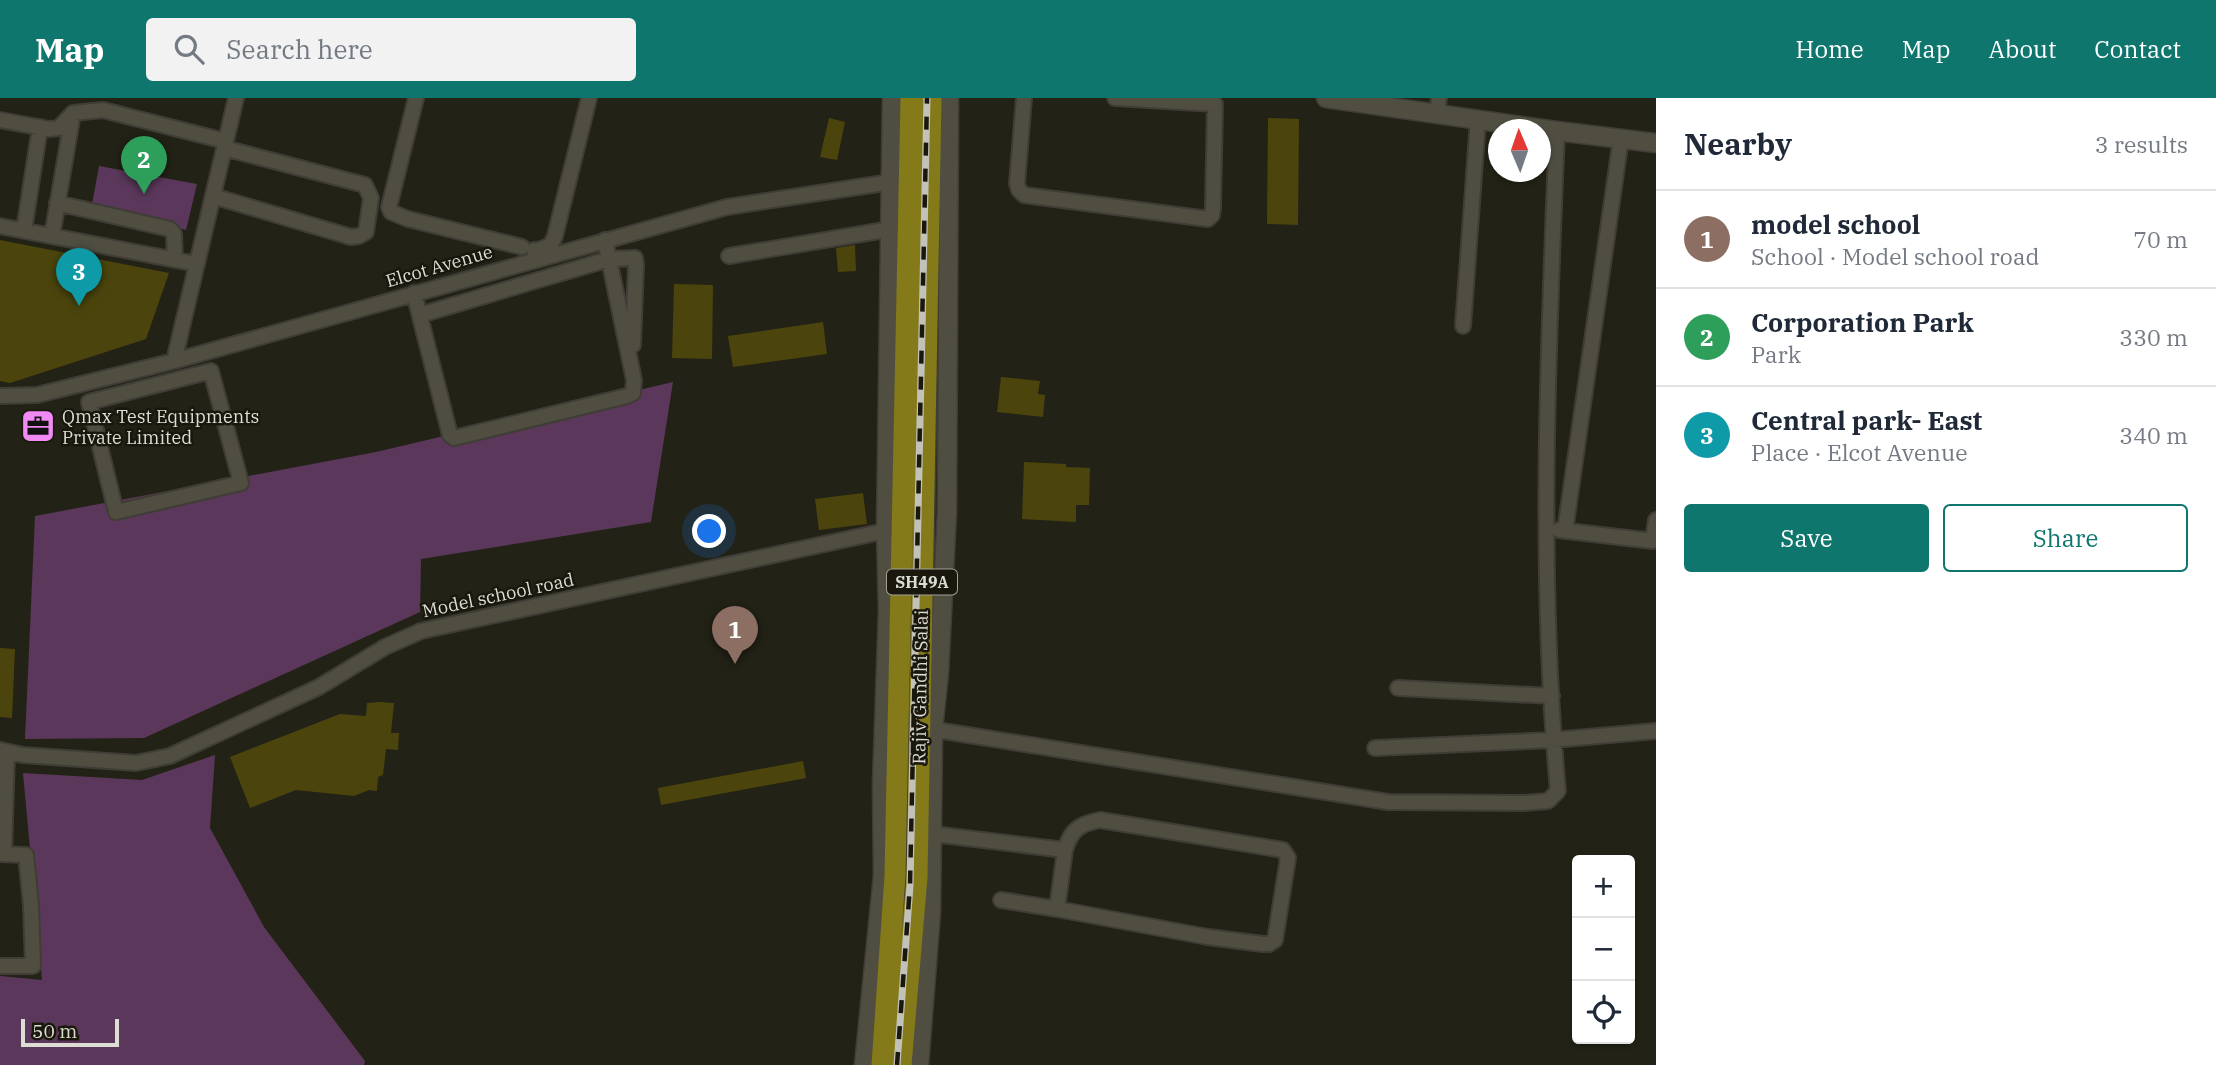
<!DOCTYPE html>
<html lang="en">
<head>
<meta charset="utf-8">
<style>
	body { margin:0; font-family:"IBM Plex Serif",serif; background:#f2f2f3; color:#1f2937 }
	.controls { position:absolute; right:21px; bottom:21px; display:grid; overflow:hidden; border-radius:7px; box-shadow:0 2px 5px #0004 }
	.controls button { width:63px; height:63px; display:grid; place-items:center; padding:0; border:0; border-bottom:2px solid #e0e1e3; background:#fff; color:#1f2937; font:35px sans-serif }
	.compass { position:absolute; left:1488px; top:21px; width:63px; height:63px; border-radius:50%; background:#fff; box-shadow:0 2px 5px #0004; rotate:358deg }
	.scale { position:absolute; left:21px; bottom:18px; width:98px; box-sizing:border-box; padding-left:7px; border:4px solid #dddcd5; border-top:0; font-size:19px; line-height:24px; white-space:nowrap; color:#dddcd5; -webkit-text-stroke:5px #1a180d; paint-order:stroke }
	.you { position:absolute; left:710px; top:434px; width:24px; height:24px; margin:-18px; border:5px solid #fff; border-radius:50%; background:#1a73e8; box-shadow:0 0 0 10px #1a73e833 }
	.badge { display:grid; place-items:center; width:46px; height:46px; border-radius:50%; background:#0f766e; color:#fff; font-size:23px; font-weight:700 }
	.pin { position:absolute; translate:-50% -58px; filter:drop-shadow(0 2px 4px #0008) }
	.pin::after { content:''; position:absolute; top:37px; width:24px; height:21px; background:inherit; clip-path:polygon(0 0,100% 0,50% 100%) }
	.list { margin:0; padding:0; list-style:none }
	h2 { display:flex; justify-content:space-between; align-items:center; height:91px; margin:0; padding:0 28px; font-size:30px }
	h2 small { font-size:23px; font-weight:400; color:#747a83 }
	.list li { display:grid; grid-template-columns:46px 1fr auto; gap:21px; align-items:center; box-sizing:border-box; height:98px; padding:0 28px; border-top:2px solid #e0e1e3 }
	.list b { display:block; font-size:26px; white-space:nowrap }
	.list p { margin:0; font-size:23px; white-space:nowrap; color:#747a83 }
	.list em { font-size:23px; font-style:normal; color:#747a83 }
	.actions { display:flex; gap:14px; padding:21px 28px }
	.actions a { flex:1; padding:16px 0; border:2px solid #0f766e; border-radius:7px; text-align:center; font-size:24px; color:#0f766e }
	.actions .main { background:#0f766e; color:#fff }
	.icon { flex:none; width:38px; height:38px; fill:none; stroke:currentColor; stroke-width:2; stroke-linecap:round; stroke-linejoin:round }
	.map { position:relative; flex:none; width:1656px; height:967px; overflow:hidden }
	header { display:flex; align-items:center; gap:42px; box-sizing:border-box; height:98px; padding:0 35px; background:#0f766e; color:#fff }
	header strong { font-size:33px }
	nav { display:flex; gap:38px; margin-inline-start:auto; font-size:24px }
	.search { width:490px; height:63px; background:#f2f2f3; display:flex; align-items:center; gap:18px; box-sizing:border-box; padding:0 24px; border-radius:7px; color:#747a83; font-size:26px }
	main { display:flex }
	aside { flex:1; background:#fff }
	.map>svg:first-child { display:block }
	.green { fill:#5b385b }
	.building { fill:#4b450d }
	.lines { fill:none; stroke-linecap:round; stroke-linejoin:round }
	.minor-casing { stroke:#3f3d35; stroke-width:18 }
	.tertiary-casing { stroke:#3f3d35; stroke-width:21 }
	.primary-casing { stroke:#3f3d35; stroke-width:24 }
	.minor { stroke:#4f4e41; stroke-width:14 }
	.tertiary { stroke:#4f4e41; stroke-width:18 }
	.primary { stroke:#847a1a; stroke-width:21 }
	.rail-casing { stroke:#c3c2ba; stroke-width:7 }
	.rail { stroke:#1a180d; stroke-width:4.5; stroke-dasharray:13; stroke-linecap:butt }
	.labels { text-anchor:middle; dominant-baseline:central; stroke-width:5; stroke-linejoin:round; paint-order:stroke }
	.shield { fill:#1a180d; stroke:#a2a199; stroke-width:2 }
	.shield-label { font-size:16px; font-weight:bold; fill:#dddcd5 }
	.street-label { font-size:18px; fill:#dddcd5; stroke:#1a180d }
	.poi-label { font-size:18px; fill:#dddcd5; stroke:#1a180d; text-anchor:start }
</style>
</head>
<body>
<header>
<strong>Map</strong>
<div class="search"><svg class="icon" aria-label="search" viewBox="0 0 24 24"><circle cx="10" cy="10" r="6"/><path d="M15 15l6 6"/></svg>Search here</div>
<nav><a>Home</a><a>Map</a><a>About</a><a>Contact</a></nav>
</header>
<main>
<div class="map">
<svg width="1656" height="967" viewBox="0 0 1656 967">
	<rect width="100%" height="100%" fill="#232216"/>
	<path class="green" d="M99 68 197 86 186 132 92 106Z
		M673 284 651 424 421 461 420 514 144 640 25 641 35 418 376 354Z
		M215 657 210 730 264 829 365 963 364 967H0V878L42 882 23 675 142 682Z"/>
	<path class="building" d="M829 20 845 24 837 62 820 59Z
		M1268 20 1299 21 1298 127 1267 126Z
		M0 142 169 175 146 241 10 285 0 283Z
		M855 147 856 173 838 174 836 150Z
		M674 186 713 187 712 261 672 260Z
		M823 224 827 256 733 269 728 238Z
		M1001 279 1040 283 1038 296 1045 297 1043 319 997 314Z
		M1024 364 1066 366V369L1090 370 1089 407H1076V424L1022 421Z
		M863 395 867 426 819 432 815 401Z
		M0 550 15 551 12 620 0 619Z
		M379 604 394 605 391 635H399L398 652 386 651 383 677 378 679 377 693 369 692 354 698 296 692 250 710 230 659 340 616 366 618 367 605Z
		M803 663 806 680 661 707 658 690Z"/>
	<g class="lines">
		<g class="minor-casing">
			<path id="minor" d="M416 0 389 109 391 114 408 121 522 149
				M1024 0 1017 85 1019 92 1024 97 1208 121 1212 117 1213 110 1215 6 1115 0
				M1430 15 1437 14 1439 0
				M0 22 49 31 59 30 73 15 103 12 225 43
				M213 98 351 139 359 138 366 134 371 100 365 87 224 50
				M57 105 170 131 174 136 175 162
				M0 128 197 166
				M24 132 40 29
				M52 138 73 15
				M534 152H539L551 147 555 138 589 0
				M729 158 891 131
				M414 195 450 337 454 340 627 298 633 295 634 282 605 142
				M420 217 609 161 635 160 636 167 633 247
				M1463 228 1478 22
				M174 263 236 0
				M211 273 241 385 116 414 89 304Z
				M0 298 37 297 174 263 727 109 891 84
				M1559 432 1653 443 1656 422
				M1565 433 1621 40
				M1398 590 1552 598
				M924 630 1388 704 1523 705 1548 703 1558 693C1538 477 1548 250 1557 33
				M1375 650 1553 642 1656 633
				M0 652 23 657 136 665 170 658 319 589 385 549 421 533 894 431
				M933 736 1065 752C1071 732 1079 726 1100 722L1283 752 1288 760 1275 842 1269 846H1263L1208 839 1057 811 1065 752
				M0 756 26 757 31 807 33 868H0
				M4 756 7 654
				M1001 802 1057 811"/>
		</g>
		<g class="tertiary-casing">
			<path id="tertiary" d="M1326 0 1557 33 1656 45
				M864 967 883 777 882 686 888 512 886 432 892 0
				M919 967 931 814 933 631 939 575 947 414 949 0"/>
		</g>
		<g class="primary-casing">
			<path id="primary" d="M882 967 895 778 911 0
				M901 967 917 779 931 0"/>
		</g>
		<use href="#minor" class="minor"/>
		<use href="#tertiary" class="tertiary"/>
		<use href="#primary" class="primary"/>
		<g class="rail-casing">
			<path id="rail" d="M897 967 910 787 927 0"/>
		</g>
		<use href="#rail" class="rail"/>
	</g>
	<defs>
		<g id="office-square" transform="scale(1.75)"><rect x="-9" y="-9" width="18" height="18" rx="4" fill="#f28af3" stroke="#1a180d"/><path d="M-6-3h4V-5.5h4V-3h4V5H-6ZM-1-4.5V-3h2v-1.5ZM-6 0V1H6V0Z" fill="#111"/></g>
	</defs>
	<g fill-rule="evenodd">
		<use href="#office-square" x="38" y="328"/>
	</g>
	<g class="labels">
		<rect class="shield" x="887" y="471.5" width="70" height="25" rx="5"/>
		<g class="shield-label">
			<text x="922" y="484">SH49A</text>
		</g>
		<g class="street-label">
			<text transform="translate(439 168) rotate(-16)">Elcot Avenue</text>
			<text transform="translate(498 497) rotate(-12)">Model school road</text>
			<text transform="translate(920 589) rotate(-89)">Rajiv Gandhi Salai</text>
		</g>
		<g class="poi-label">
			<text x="62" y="318">Qmax Test Equipments<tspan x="62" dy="21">Private Limited</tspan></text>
		</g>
	</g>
</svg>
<div class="controls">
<button>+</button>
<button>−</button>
<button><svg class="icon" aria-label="locate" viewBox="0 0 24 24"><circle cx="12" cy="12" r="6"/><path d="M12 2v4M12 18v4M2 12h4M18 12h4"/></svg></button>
</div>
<svg class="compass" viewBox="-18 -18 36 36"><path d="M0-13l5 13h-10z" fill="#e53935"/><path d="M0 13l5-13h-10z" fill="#747a83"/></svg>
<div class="scale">50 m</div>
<div class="you"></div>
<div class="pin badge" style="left:735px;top:566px;background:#8d6e63">1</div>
<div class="pin badge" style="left:144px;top:96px;background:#2e9e5b">2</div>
<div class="pin badge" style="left:79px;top:208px;background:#0f9aa8">3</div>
</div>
<aside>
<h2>Nearby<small>3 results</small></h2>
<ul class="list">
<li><span class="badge" style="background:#8d6e63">1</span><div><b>model school</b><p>School · Model school road</p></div><em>70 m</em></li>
<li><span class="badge" style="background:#2e9e5b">2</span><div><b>Corporation Park</b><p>Park</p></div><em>330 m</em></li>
<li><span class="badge" style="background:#0f9aa8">3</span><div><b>Central park- East</b><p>Place · Elcot Avenue</p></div><em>340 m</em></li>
</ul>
<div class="actions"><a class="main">Save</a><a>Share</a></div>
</aside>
</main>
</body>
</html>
